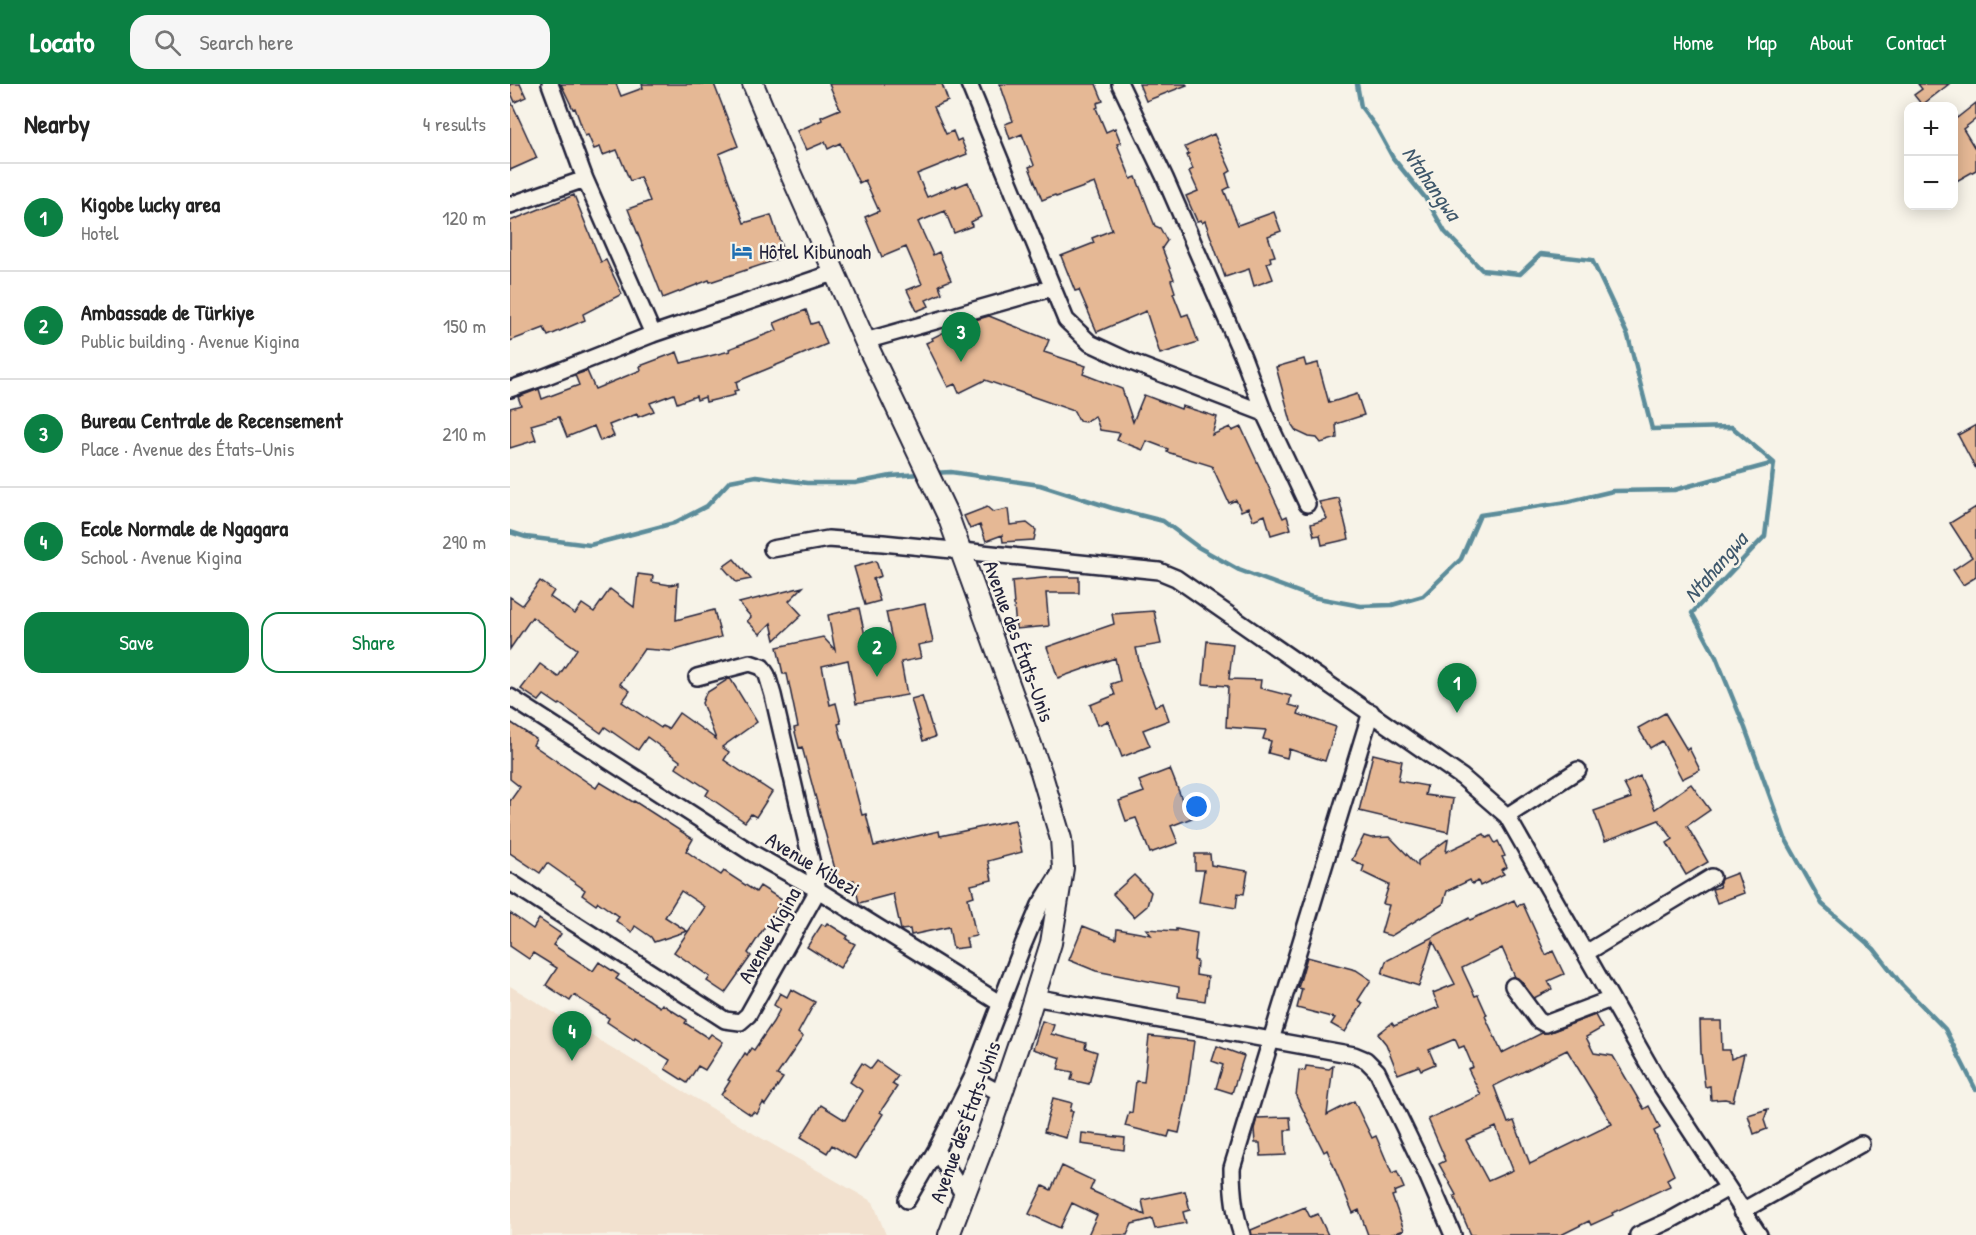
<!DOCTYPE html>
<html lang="en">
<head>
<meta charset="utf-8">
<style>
	body { margin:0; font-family:"Patrick Hand",sans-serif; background:#f6f6f6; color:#222 }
	.controls { position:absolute; right:18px; top:18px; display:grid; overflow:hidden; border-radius:12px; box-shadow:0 3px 15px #0003 }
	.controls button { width:54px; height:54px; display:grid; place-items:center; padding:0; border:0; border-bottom:2px solid #e0e0e0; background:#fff; color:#222; font:30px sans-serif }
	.you { position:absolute; left:687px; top:723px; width:21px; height:21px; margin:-15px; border:4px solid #fff; border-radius:50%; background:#1a73e8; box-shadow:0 0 0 9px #1a73e833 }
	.badge { display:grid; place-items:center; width:39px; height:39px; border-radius:50%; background:#0b8043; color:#fff; font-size:20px; font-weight:700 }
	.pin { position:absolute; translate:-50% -50px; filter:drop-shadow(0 2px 3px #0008) }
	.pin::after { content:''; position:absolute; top:32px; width:21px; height:18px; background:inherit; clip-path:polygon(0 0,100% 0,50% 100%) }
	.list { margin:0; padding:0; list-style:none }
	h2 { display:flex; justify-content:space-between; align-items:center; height:78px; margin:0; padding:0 24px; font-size:26px }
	h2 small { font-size:20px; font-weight:400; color:#767676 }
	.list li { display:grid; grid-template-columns:39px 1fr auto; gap:18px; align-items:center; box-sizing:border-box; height:108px; padding:0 24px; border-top:2px solid #e0e0e0 }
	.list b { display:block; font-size:22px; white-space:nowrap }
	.list p { margin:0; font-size:20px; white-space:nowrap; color:#767676 }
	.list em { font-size:20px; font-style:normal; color:#767676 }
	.actions { display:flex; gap:12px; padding:18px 24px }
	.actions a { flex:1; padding:14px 0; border:2px solid #0b8043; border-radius:18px; text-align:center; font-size:21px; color:#0b8043 }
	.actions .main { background:#0b8043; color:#fff }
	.icon { flex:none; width:33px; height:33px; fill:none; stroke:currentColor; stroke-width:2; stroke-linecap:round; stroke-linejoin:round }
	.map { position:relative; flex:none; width:1466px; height:1151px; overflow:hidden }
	header { display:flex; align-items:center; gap:36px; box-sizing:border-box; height:84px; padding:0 30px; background:#0b8043; color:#fff }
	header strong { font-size:28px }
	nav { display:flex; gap:33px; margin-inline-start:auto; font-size:21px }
	.search { width:420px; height:54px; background:#f6f6f6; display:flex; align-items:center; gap:15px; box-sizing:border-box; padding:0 21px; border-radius:18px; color:#767676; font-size:22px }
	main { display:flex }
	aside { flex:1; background:#fff }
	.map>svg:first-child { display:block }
	.built { fill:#f2e1cf }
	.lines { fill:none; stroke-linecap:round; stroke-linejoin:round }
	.stream { stroke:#5b8c9a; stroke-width:4.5 }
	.building { fill:#e5b895; stroke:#22223b; stroke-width:1.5; fill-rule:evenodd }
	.minor-casing { stroke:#22223b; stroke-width:20 }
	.tertiary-casing { stroke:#22223b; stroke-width:24 }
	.minor { stroke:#f7f3e8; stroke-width:15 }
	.tertiary { stroke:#f7f3e8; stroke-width:20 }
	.labels { text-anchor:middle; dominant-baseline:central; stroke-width:5; stroke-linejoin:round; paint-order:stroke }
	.poi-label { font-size:21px; fill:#22223b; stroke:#f7f3e8; text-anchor:start }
	.street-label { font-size:21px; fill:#22223b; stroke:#f7f3e8 }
	.water-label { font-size:22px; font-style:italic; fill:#3e576b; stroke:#f7f3e8 }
</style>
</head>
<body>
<header>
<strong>Locato</strong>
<div class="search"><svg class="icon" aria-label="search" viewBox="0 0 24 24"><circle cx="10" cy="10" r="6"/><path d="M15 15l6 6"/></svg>Search here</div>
<nav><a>Home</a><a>Map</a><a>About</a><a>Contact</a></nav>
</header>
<main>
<aside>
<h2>Nearby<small>4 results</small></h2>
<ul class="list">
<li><span class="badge">1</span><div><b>Kigobe lucky area</b><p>Hotel</p></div><em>120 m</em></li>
<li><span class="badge">2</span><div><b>Ambassade de Türkiye</b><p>Public building · Avenue Kigina</p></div><em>150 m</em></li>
<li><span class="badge">3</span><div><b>Bureau Centrale de Recensement</b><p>Place · Avenue des États-Unis</p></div><em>210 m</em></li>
<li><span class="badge">4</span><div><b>Ecole Normale de Ngagara</b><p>School · Avenue Kigina</p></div><em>290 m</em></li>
</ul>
<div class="actions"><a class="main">Save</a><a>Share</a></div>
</aside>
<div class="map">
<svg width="1466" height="1151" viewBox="0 0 1466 1151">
	<rect width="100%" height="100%" fill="#f7f3e8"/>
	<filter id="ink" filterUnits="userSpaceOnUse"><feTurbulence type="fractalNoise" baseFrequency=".0167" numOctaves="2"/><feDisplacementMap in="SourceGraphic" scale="12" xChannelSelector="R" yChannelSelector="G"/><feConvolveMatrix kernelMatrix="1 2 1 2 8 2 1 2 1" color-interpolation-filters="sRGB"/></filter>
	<g filter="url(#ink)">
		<path class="built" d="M0 902 246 1051 363 1118 376 1151H0Z"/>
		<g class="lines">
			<path class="stream" d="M847 0 851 23 866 43 883 74 917 116 935 148 972 186 1010 190 1031 170 1082 176 1118 252 1142 345 1222 343 1264 379 1255 452 1182 529 1206 573 1235 644 1275 754 1312 820 1364 865 1392 901 1435 945 1466 1006
				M422 389 441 388 530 401 602 424 653 437 688 463 729 486 802 513 851 522 882 521 913 512 951 475 970 431 1057 418 1103 407 1164 406 1264 379
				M0 448 16 453 80 461 164 439 197 422 220 397 246 392 297 399H345L381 392 411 390"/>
		</g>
		<path class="building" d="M0 0H10L16 13 5 18 0 7Z
			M51 0H106L111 12 133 4 132 0H204L228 62 209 70 234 139 261 131 275 173 200 198 199 196 153 214 118 125 140 117 130 93 120 97 107 66 93 71 90 63 84 65 78 51 75 52 65 24 63 25Z
			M319 0H432L438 17 424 23 436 50 443 47 447 57 451 55 457 70 407 90 417 113 446 101V103L458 98 471 133 461 138 462 142 444 149 435 127 408 138 423 171 429 168 441 196 429 201 432 209 416 216 419 222 407 227 397 206 412 200 396 163 372 173 355 133 369 127 355 96 349 99 330 59 318 65 315 58 296 66 287 47 312 36 311 33 330 25Z
			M490 0H586L593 17 587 19 588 23 586 24 596 48 605 44 611 59 607 60 621 95 626 93 645 142 650 144 657 157 652 164 664 195 661 196 665 208 663 209 672 232 678 230 688 258 650 270 636 227 587 248 569 206 565 207 551 172 584 159 582 154 602 146 585 99 546 113 545 111 532 116 519 83 524 81 512 50 500 55 495 40 503 37Z
			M629 0H676L677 1 636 17Z
			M1408 0H1439L1412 21 1404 11 1412 5Z
			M0 15 27 74 0 86Z
			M1466 19V35L1453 45 1466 66V86L1443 99V28L1447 34Z
			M704 50 721 87 716 90 720 103 714 106 728 141 764 128 771 147 758 152 765 172 760 173 761 177 757 179 763 195 744 202 739 185 715 193 695 137 692 139 691 136 687 137 676 112 688 107 679 87 683 85 677 71 679 70 675 63Z
			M64 111 91 178 96 176 112 210 73 230 75 236 38 252 34 244 0 257V137Z
			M296 226 301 240 308 238 317 260 226 298 228 306 224 307 225 311 196 318 195 313 187 316 186 312 167 319 164 310 140 319 144 327 128 333 127 330 99 341 104 352 90 357 84 342 57 353 49 333 21 341 26 356 0 364V324L11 321 8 313 29 305 32 315 69 301 65 291 77 287 85 305 131 286 130 282 167 268 171 279 220 267 219 265 267 246 264 239Z
			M479 232 539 256 534 268 576 282 573 290 612 305 623 338 634 311 671 325 672 322 707 333 702 351 720 343 722 347 731 343 773 434 777 432 781 445 761 451 755 431 743 436 738 424 731 427 726 416 719 419 702 382 657 368 658 365 637 357 633 366 607 356 610 349 590 346 585 332 575 338 569 337 564 327 475 296 449 309 445 300 438 303 416 259 423 256 422 254 451 240Z
			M794 275 796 282 808 279 819 319 847 310 854 331 826 340 827 354 811 359 807 354 799 353 786 347 782 341 766 283Z
			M1466 341V385L1448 351Z
			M829 414 839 455 812 461 810 451 804 452 801 440 817 435 809 418Z
			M477 423 483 428 498 425 500 441 517 439 526 446 524 456 493 458 492 451 476 457 470 441 460 445 454 432Z
			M1466 423V493L1453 501 1443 486 1462 473 1440 439Z
			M224 475 241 495 226 498 213 483Z
			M366 477 371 492 363 495 370 517 355 521 344 483Z
			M128 490 143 492 142 498 160 501 168 499 166 536 204 526 211 553 162 567 134 565 110 600 120 607 112 618 151 644 152 642 158 645 169 629 206 655 192 619 196 609 220 594 247 638 212 663 219 668 214 676 262 708 246 733 241 730 235 738 196 711 199 706 166 684 170 677 137 653 128 666 95 643 91 649 50 620 49 621 34 611 29 617 11 605 30 580 48 593 67 565 22 533 0 565V513L12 521 30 497 44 507 40 513 65 530 72 520 84 528 100 505 124 523Z
			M543 493H569V509H536L539 542 506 545 502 497Z
			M293 503 279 517 292 531 265 556 261 539 250 550 237 537 241 533 229 519Z
			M415 520 423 558 408 561 411 574 391 578 397 611 346 620 338 576 312 582 320 621 326 619 331 639 328 640 352 731 356 730 364 762 429 747 430 752 505 736 512 768 478 777 482 796 461 801 464 812 458 814 466 852 456 854 458 863 443 865 439 843 401 851 400 845 391 846 383 810 349 819 344 796 329 800 292 663 289 664 284 644 288 643 277 590H273L267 563 313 553 325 566 318 531 349 524 359 570 384 566 376 528Z
			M644 527 651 560 626 564 631 586 645 622 653 619 659 636 633 646 640 662 612 673 598 637 588 641 580 621 605 611 601 600 610 597 605 574 548 594 537 563 604 540 602 530Z
			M697 557 723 560 719 595 751 596 750 604 781 612 779 621 790 624 788 630 826 643 815 677 779 665 777 674 758 669 761 657 753 655 756 646 716 643 718 602 693 600Z
			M412 612 425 653 413 657 401 615Z
			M1155 629 1177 666 1179 664 1190 686 1172 695 1152 657 1140 664 1128 644Z
			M0 638 26 655 23 661 86 704 90 698 123 718 124 717 183 755 176 767 211 791 214 787 246 808 250 802 272 816 238 869 241 872 215 909 197 897 200 893 164 868 195 823 171 807 155 833 177 847 144 858 141 853 125 842 122 848 106 837 109 833 88 818 86 821 72 811 75 806 37 779 30 789 0 769V717L10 703 0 695Z
			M863 670 892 677 888 697 917 702 915 711 943 715 938 748 849 727Z
			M660 685 673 718 681 716 687 732 661 742 668 759 640 769 626 734 616 737 609 717 634 708 629 697Z
			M1130 692 1145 725 1181 700 1200 726 1177 742 1198 778 1176 791 1157 759 1163 755 1149 736 1095 757 1084 727 1121 714 1114 700Z
			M974 750 977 754 981 752 985 759 988 757 995 772 992 773 997 783 991 786 994 790 970 802 968 797 962 800 960 796 937 807 933 820 881 852 871 849 879 821 873 820 879 801 852 788 854 782 842 776 854 752 861 754 880 753 908 782V777L938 755 936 768Z
			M685 770H700L701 781 738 787 734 810 728 809 726 824 689 818 694 786H685Z
			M1227 789 1234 809 1207 819 1202 805 1210 803 1209 800 1211 795Z
			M624 791 641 808 637 822 624 833 603 810Z
			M1004 816 1007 822 1013 820 1036 871 1043 867 1054 890 1038 897 1042 905 1024 914 1011 897 1005 893 992 864 952 884 965 912 968 911 977 931 975 932 992 969 1032 949H1038L1085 931 1092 944 1076 953 1084 969 1103 972 1134 1025 1139 1022 1150 1044 1144 1047 1164 1091 1157 1095 1160 1102 1102 1129 1103 1131 1081 1141 1079 1137 1051 1151H961L944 1112 946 1111 929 1080 935 1077 933 1072H934L918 1035 971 1011 958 985 963 983 954 962 949 964 945 955 919 966 925 980 911 986 909 982 888 990 876 960 868 950 882 939 884 942 929 923 923 909 945 900 923 857 909 902 872 890 876 877 959 834 960 836ZM1057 966 1102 1040 1020 1080 1004 1037 998 1039 984 1002ZM986 1043 1003 1086 978 1097 956 1056Z
			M0 829 23 845 29 835 51 850 43 861 83 887 89 878 109 891 106 895 150 923 152 920 177 936 175 939 198 954 201 950 213 958 195 986 188 982 177 999 155 985 160 976 125 954 124 956 97 938 99 934 64 911 60 917 36 901 47 884 23 869 19 875 0 862Z
			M317 839 338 852 336 855 345 860 330 884 297 863 312 840 315 842Z
			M573 842 606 855 607 845 641 851 636 845 666 847V845L687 849 684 876 687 877 686 891 698 893 695 917 668 913 669 903 586 887 559 876Z
			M797 873 846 886 861 896 848 916 853 919 835 948 821 940 825 934 787 924 792 905 788 904Z
			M281 905 305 918 288 949 293 953 267 991 273 994 255 1021 253 1019 247 1030 243 1028 241 1031 211 1011 220 997 218 996 235 969 237 971 241 964 244 966 263 938 270 925 264 921 270 909 277 913Z
			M532 937 544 941 541 950 576 959 575 964 587 968 579 1000 561 996 563 988 548 985 551 974 523 965Z
			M1190 937H1211L1212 966H1220L1221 975 1234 970 1223 1017 1215 1015 1201 1016 1200 1002 1195 1003 1191 969Z
			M639 952 684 957 676 1017 669 1049 660 1047 658 1053 615 1042 619 1028 622 1029 626 997 634 998Z
			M707 962 734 972 722 1009 706 1004 713 981 702 977Z
			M367 977 388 992 382 1000 387 1003 370 1028 373 1030 345 1075 322 1061 317 1069 291 1053 311 1021 335 1036 353 1007 340 998 352 979 361 985Z
			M796 982 819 985 823 982 817 1031 844 1017 862 1054 866 1052 882 1090 887 1088 894 1104 884 1108 885 1111 882 1112 894 1146 880 1151H858L849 1126 843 1129 817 1066 814 1068 786 1012 789 986 795 987Z
			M543 1014 562 1019 560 1027H563L556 1054 534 1048Z
			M1258 1025 1254 1036 1257 1045 1244 1050 1238 1031Z
			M780 1033 781 1046H775L776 1071 751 1072 750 1059H745L744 1045 747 1034Z
			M572 1049 615 1054 614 1066 571 1060Z
			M552 1082 584 1097 580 1106 635 1131 632 1116 675 1107 680 1126 673 1128 676 1139 645 1145 642 1135 622 1140 617 1151H578L587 1131 562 1119 550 1144 519 1130 533 1102 541 1106Z
			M795 1123 800 1133 808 1130 818 1151H742L741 1146Z"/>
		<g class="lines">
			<g class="minor-casing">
				<path id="minor" d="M40 0 75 95 143 250
					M459 0 556 236 580 259 621 278 754 329
					M610 0 655 94 733 273 754 329 797 420
					M0 121 75 95
					M355 257 542 204
					M0 305 32 294 143 250 326 188
					M262 465 318 455 373 459 649 487 666 494 952 693 997 732 1148 997 1249 1151
					M0 613 242 769 308 806 491 920
					M997 732 1068 686
					M0 798 215 936 230 938 238 931 308 806 263 611 257 591 252 583 240 579 187 593
					M1076 869 1202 793
					M1003 902 1028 936 1035 940 1101 915
					M523 913 844 971 856 976 867 987 918 1093 943 1151
					M492 1010 462 994 513 861 530 821 550 789
					M426 1066 455 1113
					M397 1116 426 1066 462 994
					M1232 1127 1351 1060
					M732 1151C724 1129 722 1108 722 1084L861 628
					M1128 1151 1161 1136 1218 1104"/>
			</g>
			<g class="tertiary-casing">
				<path id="tertiary" d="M243 0 275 77 355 257 438 432 531 688 551 755 553 784 541 859 517 936 479 1047 439 1151"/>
			</g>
			<use href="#minor" class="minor"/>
			<use href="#tertiary" class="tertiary"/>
		</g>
	</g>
	<defs>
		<g id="hotel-bare" transform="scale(1.62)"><path d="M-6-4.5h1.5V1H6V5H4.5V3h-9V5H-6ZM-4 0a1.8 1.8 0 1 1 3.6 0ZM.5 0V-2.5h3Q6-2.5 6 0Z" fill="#1f6fb2" stroke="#f7f3e8" stroke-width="2.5" paint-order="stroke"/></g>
	</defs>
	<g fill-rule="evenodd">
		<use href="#hotel-bare" x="232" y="167"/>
	</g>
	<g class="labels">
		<g class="poi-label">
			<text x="249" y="167">Hôtel Kibunoah</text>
		</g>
		<g class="street-label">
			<text transform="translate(509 557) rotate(70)">Avenue des États-Unis</text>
			<text transform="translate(303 780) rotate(31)">Avenue Kibezi</text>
			<text transform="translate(259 851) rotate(-61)">Avenue Kigina</text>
			<text transform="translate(455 1038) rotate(-70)">Avenue des États-Unis</text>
		</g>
		<g class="water-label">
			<text transform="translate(922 99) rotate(55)">Ntahangwa</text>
			<text transform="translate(1205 483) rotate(-49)">Ntahangwa</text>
		</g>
	</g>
</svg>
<div class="controls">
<button>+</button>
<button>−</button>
</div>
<div class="you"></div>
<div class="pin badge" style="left:947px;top:629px">1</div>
<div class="pin badge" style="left:367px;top:593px">2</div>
<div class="pin badge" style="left:451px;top:278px">3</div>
<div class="pin badge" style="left:62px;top:977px">4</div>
</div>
</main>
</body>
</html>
